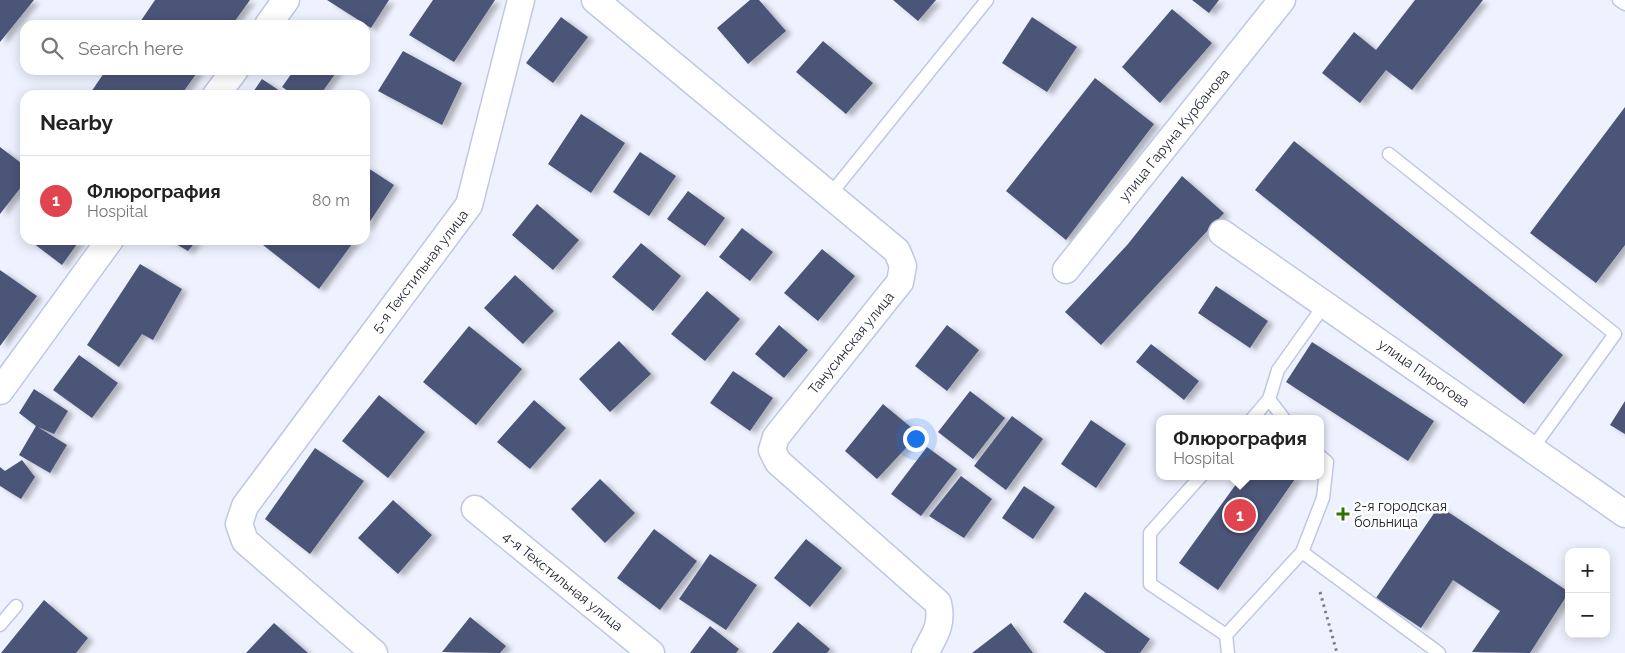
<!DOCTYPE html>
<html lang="en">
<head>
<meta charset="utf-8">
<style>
	body { margin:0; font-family:Raleway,sans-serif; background:#f6f6f6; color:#222 }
	.controls { position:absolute; right:15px; bottom:15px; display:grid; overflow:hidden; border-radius:10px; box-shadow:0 2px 12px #0003 }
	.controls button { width:45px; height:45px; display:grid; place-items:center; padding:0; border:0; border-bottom:1px solid #e0e0e0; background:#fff; color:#222; font:25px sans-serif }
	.you { position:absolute; left:915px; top:438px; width:18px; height:18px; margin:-12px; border:4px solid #fff; border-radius:50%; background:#1a73e8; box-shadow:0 0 0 8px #1a73e833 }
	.badge { display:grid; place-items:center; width:32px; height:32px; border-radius:50%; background:#306f04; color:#fff; font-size:16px; font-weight:700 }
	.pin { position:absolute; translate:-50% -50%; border:2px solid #fff; box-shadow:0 1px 5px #0006 }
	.popup { position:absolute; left:1156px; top:415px; width:168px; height:65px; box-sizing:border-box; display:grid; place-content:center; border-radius:10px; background:#fff; filter:drop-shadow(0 1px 4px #0005); font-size:16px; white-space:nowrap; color:#767676 }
	.popup b { font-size:19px; color:#222 }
	.popup::after { content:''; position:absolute; left:50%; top:100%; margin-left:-10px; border:10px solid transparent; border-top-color:#fff }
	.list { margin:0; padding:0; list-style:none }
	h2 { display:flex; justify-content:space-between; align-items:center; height:65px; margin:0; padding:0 20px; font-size:21px }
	h2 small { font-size:16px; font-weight:400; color:#767676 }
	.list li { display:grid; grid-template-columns:32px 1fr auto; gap:15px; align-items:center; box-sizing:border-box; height:90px; padding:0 20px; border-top:1px solid #e0e0e0 }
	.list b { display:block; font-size:19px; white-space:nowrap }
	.list p { margin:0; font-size:16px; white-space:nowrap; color:#767676 }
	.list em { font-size:16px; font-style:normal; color:#767676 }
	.icon { flex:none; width:28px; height:28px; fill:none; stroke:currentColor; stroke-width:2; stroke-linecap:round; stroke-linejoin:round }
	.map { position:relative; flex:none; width:1625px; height:653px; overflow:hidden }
	.search { position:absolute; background:#fff; box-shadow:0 2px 12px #0003; left:20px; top:20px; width:350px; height:55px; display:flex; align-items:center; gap:12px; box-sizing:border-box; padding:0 18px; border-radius:15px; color:#767676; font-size:19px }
	.panel { position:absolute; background:#fff; box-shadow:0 2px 12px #0003; left:20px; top:90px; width:350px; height:155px; border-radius:15px }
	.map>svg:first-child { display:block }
	.building { fill:#4c5578; filter:url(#shadow) }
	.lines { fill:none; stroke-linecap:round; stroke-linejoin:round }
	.service-casing { stroke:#bfc7e4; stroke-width:15 }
	.minor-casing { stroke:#bfc7e4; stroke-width:29 }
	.path { stroke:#7b7f89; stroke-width:3; stroke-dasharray:2.5 4; stroke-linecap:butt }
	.service { stroke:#fff; stroke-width:12 }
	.minor { stroke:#fff; stroke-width:26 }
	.poi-dot { fill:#306f04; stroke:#fff; stroke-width:2 }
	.labels { text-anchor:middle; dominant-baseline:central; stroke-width:5; stroke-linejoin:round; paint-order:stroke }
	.street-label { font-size:14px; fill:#1d202a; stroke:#fff }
	.poi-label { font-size:14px; fill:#1d202a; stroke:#fff; text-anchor:start }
</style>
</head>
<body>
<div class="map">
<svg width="1625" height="653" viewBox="0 0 1625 653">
	<defs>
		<filter id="shadow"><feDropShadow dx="5.5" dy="3" stdDeviation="2.5" flood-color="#0004"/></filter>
	</defs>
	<rect width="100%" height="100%" fill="#eef2fe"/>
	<path class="building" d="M0 0H34L0 42Z
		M155 0H250L232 25H138Z
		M327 0H389L371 28Z
		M433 0H495L454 62 409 35Z
		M750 0H759L786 31 748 64 717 28Z
		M893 0H936L918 21Z
		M1192 0H1219L1209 13Z
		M1415 0H1483L1412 90 1386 70 1360 103 1322 73 1354 32 1376 50Z
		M1172 9 1212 43 1160 103 1122 67Z
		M561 17 588 37 553 83 526 63Z
		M1032 17 1077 47 1047 92 1002 63Z
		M823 41 873 83 846 114 796 72Z
		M403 51 462 83 442 125 378 91Z
		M106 70H199L181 95H89Z
		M294 70H338L320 95H294L282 87Z
		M1095 78 1154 124 1066 240 1006 191Z
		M262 79 286 95H251Z
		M1625 107V245L1596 283 1530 233Z
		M581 114 625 143 591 193 548 164Z
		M1294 141 1563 355 1524 404 1255 190Z
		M0 147 25 166V182L0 214Z
		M640 152 676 176 649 216 613 192Z
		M365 166 394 185 365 229Z
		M1182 176 1224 213 1101 345 1065 312 1128 244Z
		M688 191 725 218 705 246 667 219Z
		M537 204 579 240 553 270 512 235Z
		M742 228 773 252 750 281 719 257Z
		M29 240H80L62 265Z
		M169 240H197L188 251Z
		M267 240H355L319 289 263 245Z
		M641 243 681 276 653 311 612 277Z
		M822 249 855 276 818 321 784 293Z
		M140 264 182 289 153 340 142 334 119 367 87 345Z
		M0 270 37 296 0 346Z
		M515 275 554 311 523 344 484 308Z
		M1216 286 1268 321 1250 348 1198 313Z
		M707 291 740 319 705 361 671 334Z
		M779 325 808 350 784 378 755 354Z
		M947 325 979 350 947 391 915 366Z
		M469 326 522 369 476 425 423 382Z
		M619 341 651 374 610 412 579 379Z
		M1312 342 1434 421 1408 461 1286 382Z
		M1151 344 1199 381 1184 400 1136 362Z
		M79 355 118 383 92 418 53 390Z
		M733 371 773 398 750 431 710 403Z
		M34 389 68 411 54 434 38 427 67 445 50 473 19 455 36 426 19 413Z
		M970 391 1005 418 973 459 938 432Z
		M379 395 425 432 388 478 342 441Z
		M534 400 566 428 530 469 497 442Z
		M1625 401V434L1610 425Z
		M883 404 919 434 877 479 845 451Z
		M1012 416 1043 439 1006 490 974 466Z
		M1091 420 1126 444 1096 488 1061 464Z
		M927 447 957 469 921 516 891 494Z
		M315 448 364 481 310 554 265 519Z
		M22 460 35 477 21 499 0 486V467L5 471Z
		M961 476 992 499 964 538 929 516Z
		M1242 476H1297L1218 590 1179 563Z
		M600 479 635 513 605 543 571 509Z
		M1024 486 1055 507 1033 539 1002 518Z
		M393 500 432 535 398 574 358 538Z
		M1439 506 1569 592 1530 653 1472 652 1500 611 1453 580 1421 628 1376 598Z
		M654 529 697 561 660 610 617 578Z
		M806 539 842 568 810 607 774 578Z
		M710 554 757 585 726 630 679 599Z
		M1085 592 1150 639 1140 653H1106L1063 622Z
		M44 600 88 638 76 653H1Z
		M470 617 506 646 500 653 442 652Z
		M798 622 830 649 827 653H772Z
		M274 623 308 653H246Z
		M1011 623 1033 653H972Z
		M710 626 739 649 736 653H690Z"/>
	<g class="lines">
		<g class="service-casing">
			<path id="service" d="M1619 0 1625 4
				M1389 154 1615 334 1532 449
				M829 196 987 0
				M1269 399 1284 419
				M1252 419 1269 399 1278 370 1325 304
				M1201 476 1150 533V584L1226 635 1302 552 1323 498 1327 462 1320 456
				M1302 552 1439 653
				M0 625 16 606
				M1226 635 1228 653"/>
		</g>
		<g class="minor-casing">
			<path id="minor" d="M595 0 897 251 903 266 900 282 776 437 772 450 778 462 938 603C943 624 935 635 925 653
				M268 25 286 0
				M216 95 235 70
				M1222 233 1625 514
				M1066 270 1282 0
				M0 391 110 240
				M475 509 651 653
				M374 653 245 541 239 524 245 506 469 205 521 0"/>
		</g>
		<path class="path" d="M1320 592 1337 653"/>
		<use href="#service" class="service"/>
		<use href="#minor" class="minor"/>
	</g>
	<path class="poi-dot" d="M1340.5 506.5h5v5h5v5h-5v5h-5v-5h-5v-5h5z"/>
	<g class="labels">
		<g class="street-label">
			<text transform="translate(1174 135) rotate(-51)">улица Гаруна Курбанова</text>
			<text transform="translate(420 271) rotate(-53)">5-я Текстильная улица</text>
			<text transform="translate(851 343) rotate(-51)">Танусинская улица</text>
			<text transform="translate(1424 373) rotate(35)">улица Пирогова</text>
			<text transform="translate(563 581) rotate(39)">4-я Текстильная улица</text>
		</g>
		<g class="poi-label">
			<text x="1354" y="506">2-я городская<tspan x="1354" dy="16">больница</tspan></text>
		</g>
	</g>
</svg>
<div class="controls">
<button>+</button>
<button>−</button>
</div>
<div class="you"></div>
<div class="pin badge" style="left:1240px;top:515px;background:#e0444e">1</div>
<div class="popup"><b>Флюрография</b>Hospital</div>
<div class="search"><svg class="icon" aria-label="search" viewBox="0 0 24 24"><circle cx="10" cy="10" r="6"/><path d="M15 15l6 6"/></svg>Search here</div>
<section class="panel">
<h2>Nearby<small></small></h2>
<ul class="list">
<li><span class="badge" style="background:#e0444e">1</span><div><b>Флюрография</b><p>Hospital</p></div><em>80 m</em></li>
</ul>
</section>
</div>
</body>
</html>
